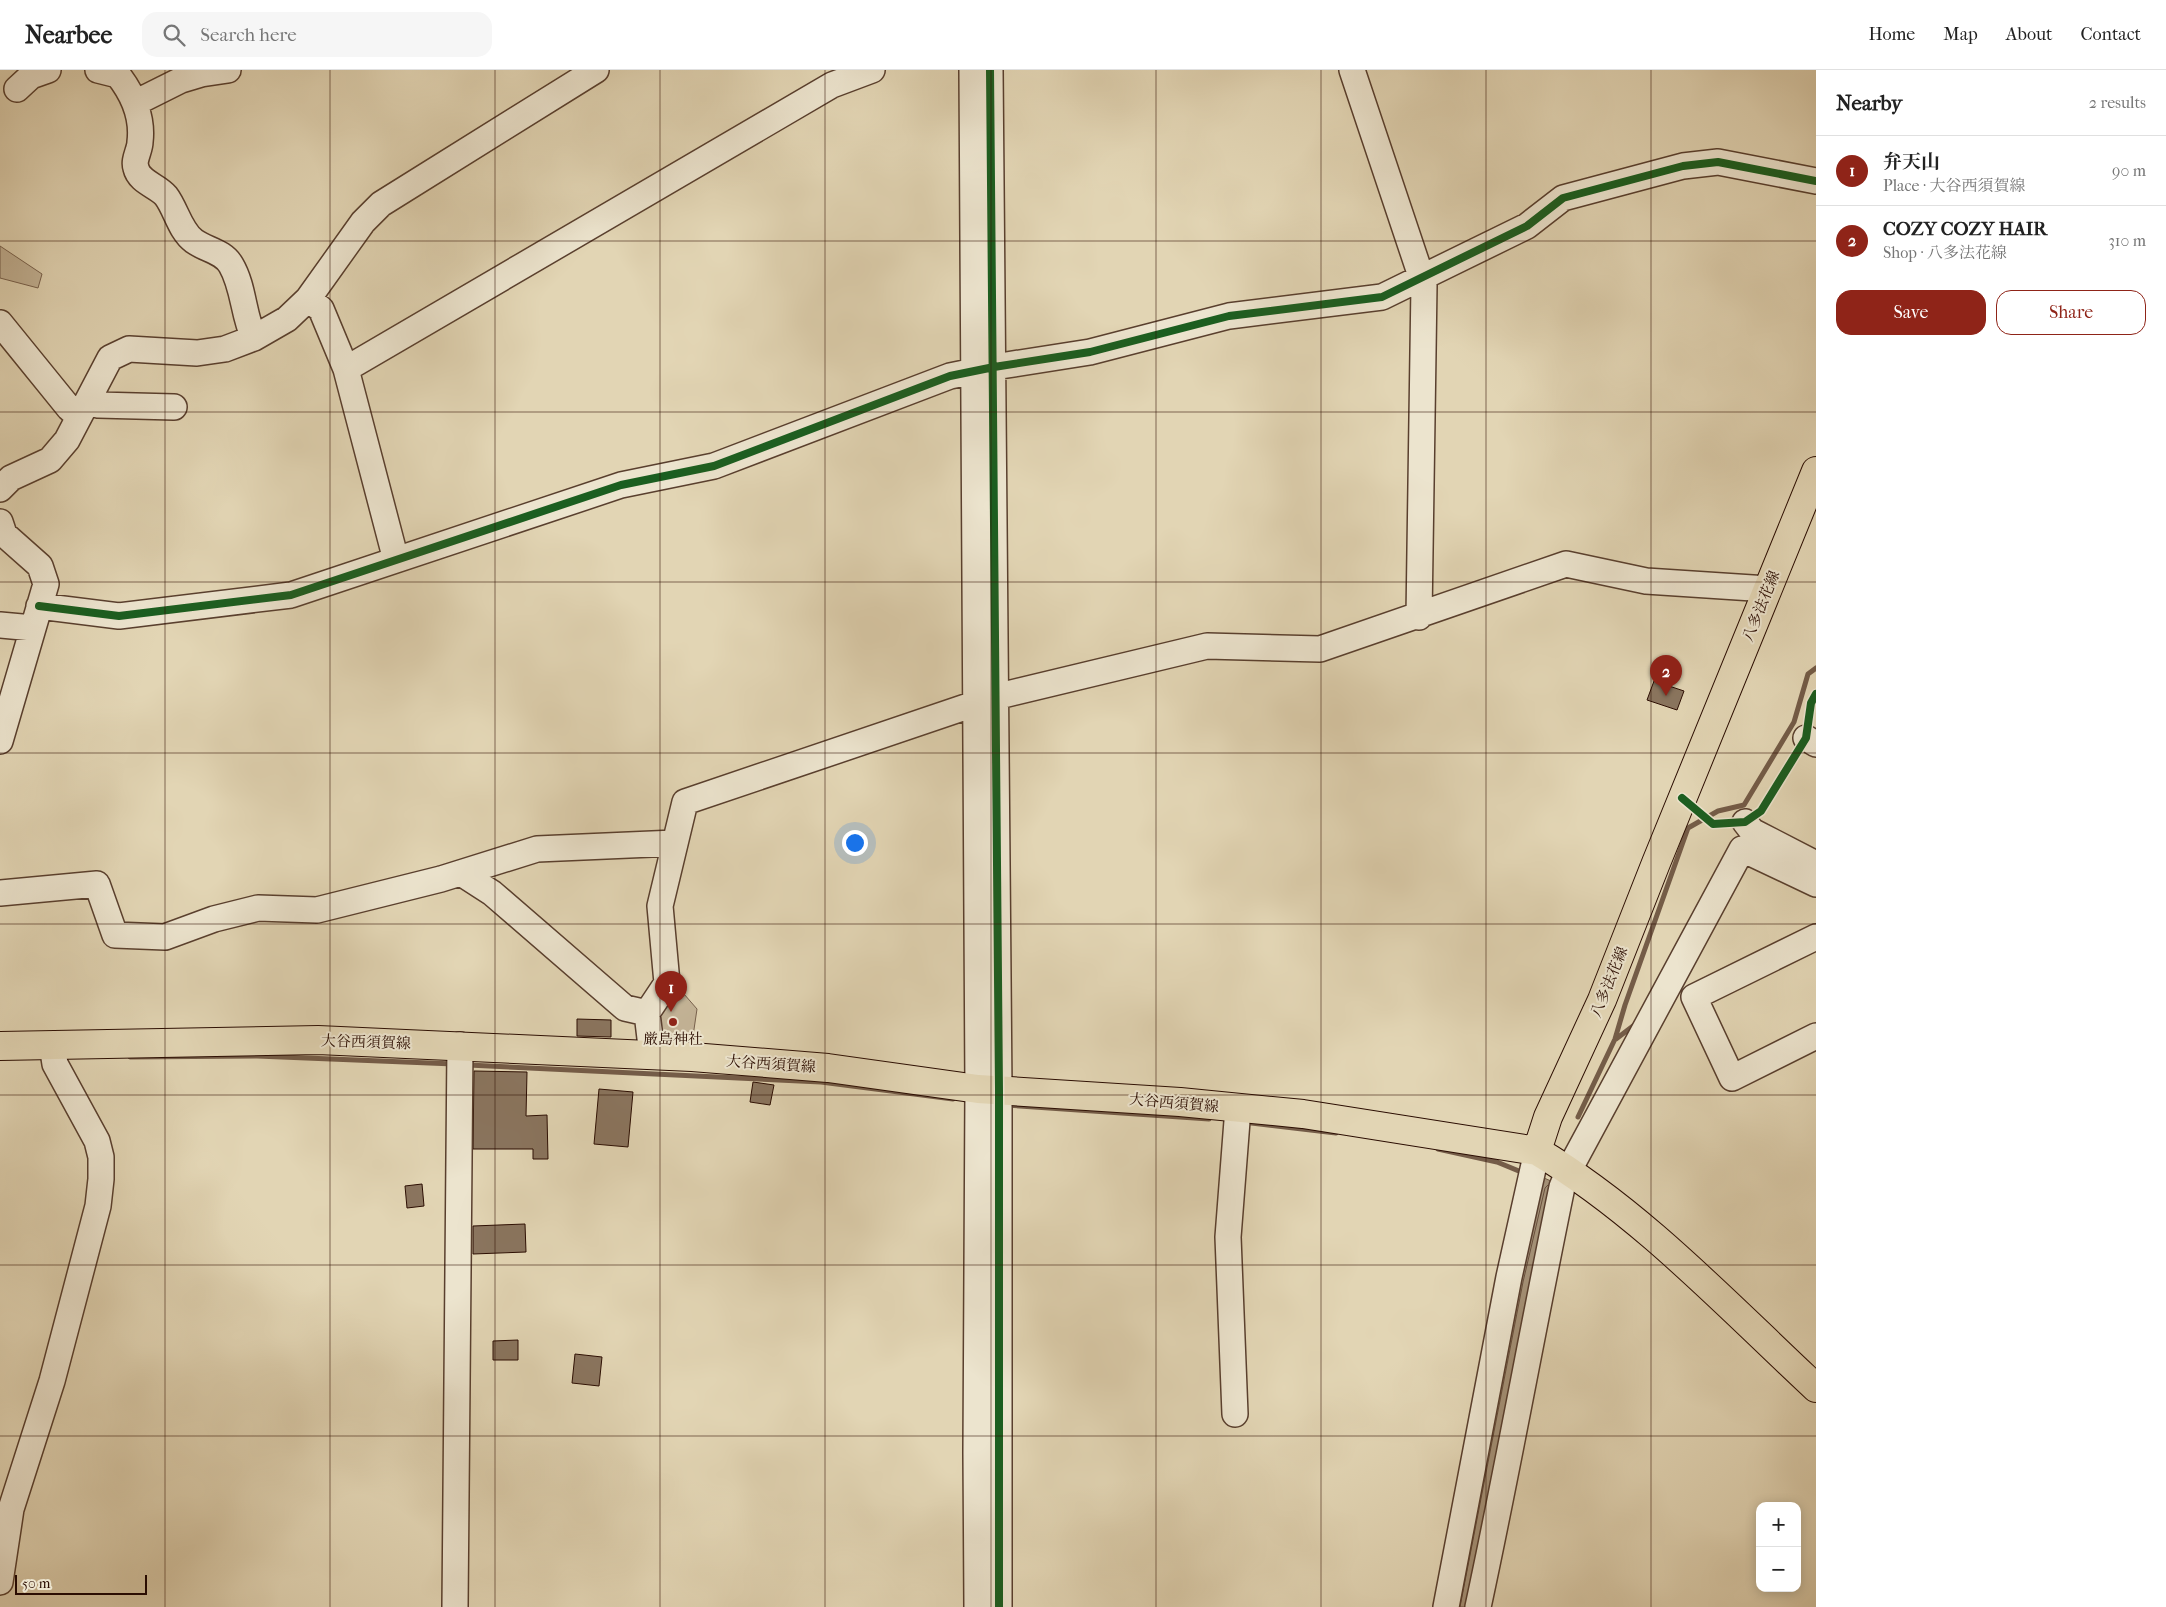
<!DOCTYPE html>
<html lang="en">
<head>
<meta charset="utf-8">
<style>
	body { margin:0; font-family:"IM FELL French Canon","Noto Serif JP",serif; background:#f6f6f6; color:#222 }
	.controls { position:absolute; right:15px; bottom:15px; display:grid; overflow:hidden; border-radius:10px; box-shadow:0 2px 12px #0003 }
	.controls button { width:45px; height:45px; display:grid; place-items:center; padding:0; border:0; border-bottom:1px solid #e0e0e0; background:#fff; color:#222; font:25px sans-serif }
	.scale { position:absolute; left:15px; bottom:12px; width:132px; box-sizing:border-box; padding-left:5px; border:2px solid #2b0d02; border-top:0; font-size:14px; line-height:18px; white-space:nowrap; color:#2b0d02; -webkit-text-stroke:4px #ece4ce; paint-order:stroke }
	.you { position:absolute; left:854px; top:772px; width:18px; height:18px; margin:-12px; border:4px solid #fff; border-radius:50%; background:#1a73e8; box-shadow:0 0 0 8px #1a73e833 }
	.badge { display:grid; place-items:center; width:32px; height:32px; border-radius:50%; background:#8f2418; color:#fff; font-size:16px; font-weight:700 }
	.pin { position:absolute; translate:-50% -41px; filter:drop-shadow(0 1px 2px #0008) }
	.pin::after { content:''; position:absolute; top:26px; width:18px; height:15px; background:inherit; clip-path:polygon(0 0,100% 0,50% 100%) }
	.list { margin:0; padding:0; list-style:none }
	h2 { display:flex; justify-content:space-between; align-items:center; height:65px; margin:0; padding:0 20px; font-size:21px }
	h2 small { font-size:16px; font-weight:400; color:#767676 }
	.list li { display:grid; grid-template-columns:32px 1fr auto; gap:15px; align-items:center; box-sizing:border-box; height:70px; padding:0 20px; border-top:1px solid #e0e0e0 }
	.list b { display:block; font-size:19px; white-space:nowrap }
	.list p { margin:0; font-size:16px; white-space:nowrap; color:#767676 }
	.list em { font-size:16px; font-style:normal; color:#767676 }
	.actions { display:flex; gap:10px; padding:15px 20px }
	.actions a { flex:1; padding:11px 0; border:1px solid #8f2418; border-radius:15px; text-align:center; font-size:18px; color:#8f2418 }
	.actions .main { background:#8f2418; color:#fff }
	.icon { flex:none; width:28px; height:28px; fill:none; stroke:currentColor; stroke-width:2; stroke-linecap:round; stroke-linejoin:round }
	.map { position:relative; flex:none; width:1816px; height:1537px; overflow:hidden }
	header { display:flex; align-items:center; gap:30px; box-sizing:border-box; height:70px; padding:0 25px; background:#fff; border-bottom:1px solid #e0e0e0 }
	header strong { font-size:24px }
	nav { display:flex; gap:28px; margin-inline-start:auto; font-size:18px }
	.search { width:350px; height:45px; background:#f6f6f6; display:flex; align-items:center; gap:12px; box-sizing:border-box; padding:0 18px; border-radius:15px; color:#767676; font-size:19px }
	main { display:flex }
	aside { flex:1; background:#fff }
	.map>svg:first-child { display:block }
	.green { fill:#c3b396; stroke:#77604c }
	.water { fill:#a49177; stroke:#745c48 }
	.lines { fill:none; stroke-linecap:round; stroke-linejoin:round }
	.shore { stroke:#684f3c; stroke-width:1 }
	.stream { stroke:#745c48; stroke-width:5 }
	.building { fill:#8a755f; stroke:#2b0d02 }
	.minor-casing { stroke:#593f2e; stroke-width:28 }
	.major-casing { stroke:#2b0d02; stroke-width:30 }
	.minor { stroke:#ece4ce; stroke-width:25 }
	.major { stroke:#e2d5b4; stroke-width:28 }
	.cycleway-casing { stroke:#ece4ce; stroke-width:11 }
	.cycleway { stroke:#1b5e20; stroke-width:8 }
	.grid { fill:none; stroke:#2b0d02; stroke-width:1; stroke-opacity:0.55 }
	.poi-dot { fill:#8f2418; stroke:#ece4ce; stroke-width:2 }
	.labels { text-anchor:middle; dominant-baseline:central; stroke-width:4; stroke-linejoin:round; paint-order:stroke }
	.street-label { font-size:15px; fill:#2b0d02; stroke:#ece4ce }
	.poi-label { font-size:15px; fill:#2b0d02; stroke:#ece4ce }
</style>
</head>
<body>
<header>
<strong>Nearbee</strong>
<div class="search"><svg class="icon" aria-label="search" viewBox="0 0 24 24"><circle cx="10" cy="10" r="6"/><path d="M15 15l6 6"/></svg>Search here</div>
<nav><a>Home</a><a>Map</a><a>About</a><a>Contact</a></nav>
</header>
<main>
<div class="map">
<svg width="1816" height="1537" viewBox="0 0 1816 1537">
	<rect width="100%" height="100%" fill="#e2d5b4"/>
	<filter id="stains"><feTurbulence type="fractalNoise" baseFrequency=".004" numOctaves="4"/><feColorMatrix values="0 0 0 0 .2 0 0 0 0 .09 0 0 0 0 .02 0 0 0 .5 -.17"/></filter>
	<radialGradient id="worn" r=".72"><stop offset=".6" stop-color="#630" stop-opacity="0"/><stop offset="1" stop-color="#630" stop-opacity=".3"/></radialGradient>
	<path class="green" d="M0 176 42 204 38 218 0 208Z
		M667 916 684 924 697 939 692 973 662 976 658 930Z"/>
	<path class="water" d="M1544 1108 1558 1114 1472 1537H1455L1518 1211Z"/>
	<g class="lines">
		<path class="shore" d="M1460 1537 1523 1212 1545 1118 1548 1115"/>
		<path class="stream" d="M1616 969 1637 953
			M130 987 257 986 454 994
			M468 995 821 1012 953 1029
			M1006 1035 1209 1049
			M1578 1047 1615 969 1625 935 1688 758 1718 741 1744 735 1794 652 1808 604 1816 598
			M1243 1052 1336 1063
			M1438 1079 1497 1092 1526 1104"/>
	</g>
	<path class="building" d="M1654 611 1684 621 1677 640 1647 630Z
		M577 949 611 950V967L577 966Z
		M474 1001 527 1002 526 1046 547 1045 548 1089H533V1079H473Z
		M753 1012 774 1015 770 1035 750 1032Z
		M599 1019 633 1022 628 1077 594 1074Z
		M422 1114 424 1136 407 1138 405 1116Z
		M525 1154 526 1182 473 1184V1156Z
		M518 1270V1290H493V1271Z
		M575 1284 602 1287 599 1316 572 1313Z"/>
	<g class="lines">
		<g class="minor-casing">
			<path id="minor" d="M98 0 118 5C133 24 143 48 140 72 140 80 133 90 136 98 139 112 158 116 166 126 176 139 180 161 194 171 206 180 223 181 231 195 244 217 243 245 254 268
				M972 0 978 1019 976 1383 977 1537
				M990 0 999 1020V1537
				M1352 0 1424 215 1419 547
				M17 19 31 6 48 0
				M135 33 181 10 201 4 228 0
				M308 229 321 239 346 299
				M0 253 69 338 79 347
				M87 333 98 335 174 337
				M0 419 11 408 50 390 67 370 110 288 129 279 197 283 225 279 254 268 287 249 308 229 363 152 381 134 596 0
				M0 452 4 464 40 496 46 514 0 671
				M396 490 346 299 832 15 872 0
				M39 536 119 546 291 525 621 415 714 396 950 306 994 297 1090 282 1229 246 1382 227 1527 156 1563 128 1683 96 1718 92 1816 111
				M0 555 33 558
				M1806 668 1816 674
				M1745 752 1752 761 1816 794
				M461 803 492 823 625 938 647 943
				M0 823 97 814 115 865 165 867 214 849 258 838 317 840 441 809 537 779 675 773
				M1816 867 1694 927 1732 1008 1816 966
				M652 985 647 943 667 913 660 836 685 732 995 627 1207 576 1320 579 1566 494 1646 511 1768 519
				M1235 1344 1228 1167 1238 1038
				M0 1512 11 1439 52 1311 98 1136 101 1109V1087L97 1071 55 994 52 975
				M455 1537 460 975
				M1446 1537 1509 1207 1537 1081
				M1478 1537C1508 1398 1533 1257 1562 1117L1569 1100 1742 779 1816 814"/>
		</g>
		<g class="major-casing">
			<path id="major" d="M0 976 318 970 692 987 828 998 978 1019 1180 1032 1303 1044 1537 1081C1640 1142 1728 1236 1816 1318
				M1537 1081 1548 1047 1602 930 1656 793 1816 401"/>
		</g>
		<use href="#minor" class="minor"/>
		<use href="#major" class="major"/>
		<g class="cycleway-casing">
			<path id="cycleway" d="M990 0 999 1020V1537
				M39 536 119 546 291 525 621 415 714 396 950 306 994 297 1090 282 1229 246 1382 227 1527 156 1563 128 1683 96 1718 92 1816 111
				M1682 728 1713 754 1745 752 1761 741 1806 668 1811 633 1816 624"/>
		</g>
		<use href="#cycleway" class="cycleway"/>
	</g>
	<path class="grid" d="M165 0V1537M330 0V1537M495 0V1537M660 0V1537M825 0V1537M991 0V1537M1156 0V1537M1321 0V1537M1486 0V1537M1651 0V1537M0 171H1816M0 342H1816M0 512H1816M0 683H1816M0 854H1816M0 1025H1816M0 1195H1816M0 1366H1816"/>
	<circle class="poi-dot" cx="673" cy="952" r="5"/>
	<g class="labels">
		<g class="street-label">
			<text transform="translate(1761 536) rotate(-68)">八多法花線</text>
			<text transform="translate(1609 912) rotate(-68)">八多法花線</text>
			<text transform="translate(366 972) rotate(2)">大谷西須賀線</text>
			<text transform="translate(771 994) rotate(4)">大谷西須賀線</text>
			<text transform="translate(1174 1033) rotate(5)">大谷西須賀線</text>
		</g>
		<g class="poi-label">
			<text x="673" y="969">厳島神社</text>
		</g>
	</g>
	<rect width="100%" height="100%" filter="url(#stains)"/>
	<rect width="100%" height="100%" fill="url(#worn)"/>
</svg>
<div class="controls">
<button>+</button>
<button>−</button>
</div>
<div class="scale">50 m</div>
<div class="you"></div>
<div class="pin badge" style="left:671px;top:942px">1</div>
<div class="pin badge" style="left:1666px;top:626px">2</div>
</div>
<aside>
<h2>Nearby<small>2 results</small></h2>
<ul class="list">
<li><span class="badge">1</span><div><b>弁天山</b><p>Place · 大谷西須賀線</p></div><em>90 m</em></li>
<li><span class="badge">2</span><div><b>COZY COZY HAIR</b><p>Shop · 八多法花線</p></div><em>310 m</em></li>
</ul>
<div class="actions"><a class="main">Save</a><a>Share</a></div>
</aside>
</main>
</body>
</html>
